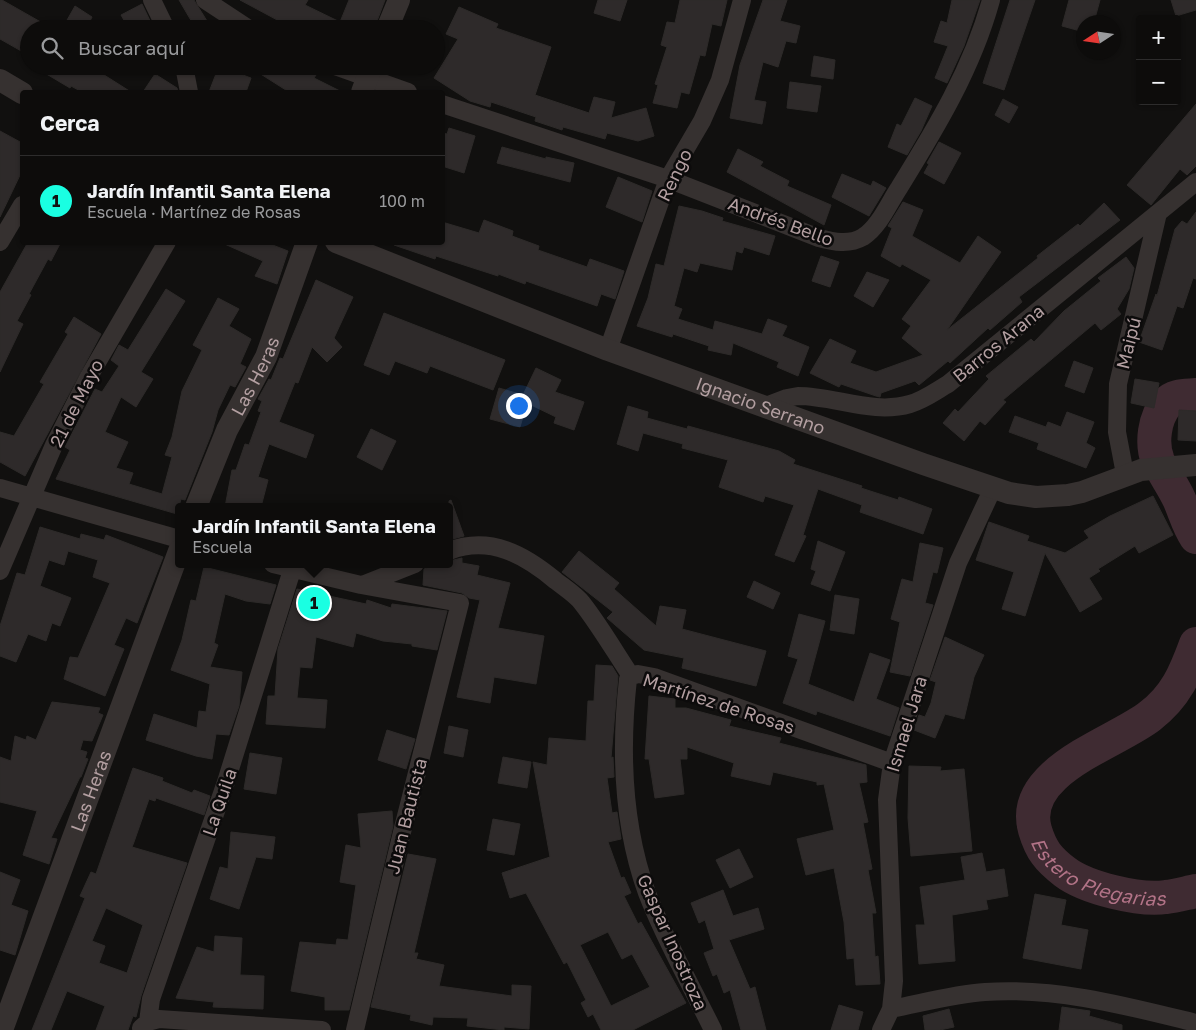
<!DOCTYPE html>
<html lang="es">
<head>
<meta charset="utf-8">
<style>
	body { margin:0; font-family:"Golos Text",sans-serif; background:#1b1a19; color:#f1f3f6 }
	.controls { position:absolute; right:15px; top:15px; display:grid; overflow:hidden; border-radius:5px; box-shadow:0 1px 4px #0004 }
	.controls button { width:45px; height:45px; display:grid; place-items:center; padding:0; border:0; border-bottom:1px solid #2d2c2c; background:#0d0c0b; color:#f1f3f6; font:25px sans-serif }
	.compass { position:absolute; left:1076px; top:15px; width:45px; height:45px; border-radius:50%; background:#0d0c0b; box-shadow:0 1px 4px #0004; rotate:258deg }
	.you { position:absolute; left:518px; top:405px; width:18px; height:18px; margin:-12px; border:4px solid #fff; border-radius:50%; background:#1a73e8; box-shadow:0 0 0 8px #1a73e833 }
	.badge { display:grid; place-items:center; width:32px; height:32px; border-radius:50%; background:#1affe2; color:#111; font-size:16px; font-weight:700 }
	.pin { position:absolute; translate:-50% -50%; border:2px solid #fff; box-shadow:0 1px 5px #0006 }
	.popup { position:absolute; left:175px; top:503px; width:278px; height:65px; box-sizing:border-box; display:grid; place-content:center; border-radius:5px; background:#0d0c0b; filter:drop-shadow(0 1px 4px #0005); font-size:16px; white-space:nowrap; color:#9a9b9d }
	.popup b { font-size:19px; color:#f1f3f6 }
	.popup::after { content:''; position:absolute; left:50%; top:100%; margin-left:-10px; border:10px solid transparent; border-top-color:#0d0c0b }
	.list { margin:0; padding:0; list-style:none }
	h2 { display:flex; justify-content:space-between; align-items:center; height:65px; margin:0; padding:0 20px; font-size:21px }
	h2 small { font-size:16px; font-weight:400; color:#9a9b9d }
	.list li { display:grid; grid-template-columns:32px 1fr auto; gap:15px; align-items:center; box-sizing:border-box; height:90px; padding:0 20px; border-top:1px solid #2d2c2c }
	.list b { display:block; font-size:19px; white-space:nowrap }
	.list p { margin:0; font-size:16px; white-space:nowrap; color:#9a9b9d }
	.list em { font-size:16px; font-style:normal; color:#9a9b9d }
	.icon { flex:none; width:28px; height:28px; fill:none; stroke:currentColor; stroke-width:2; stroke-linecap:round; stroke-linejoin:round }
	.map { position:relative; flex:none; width:1196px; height:1030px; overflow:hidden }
	.search { position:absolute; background:#0d0c0b; box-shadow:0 1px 4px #0004; left:20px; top:20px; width:425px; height:55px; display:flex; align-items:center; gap:12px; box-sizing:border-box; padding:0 18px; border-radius:28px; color:#9a9b9d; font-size:19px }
	.panel { position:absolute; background:#0d0c0b; box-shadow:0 1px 4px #0004; left:20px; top:90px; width:425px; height:155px; border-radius:5px }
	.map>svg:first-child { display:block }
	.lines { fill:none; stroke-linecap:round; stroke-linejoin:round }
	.river { stroke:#3f2b32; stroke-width:34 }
	.building { fill:#2e2a2a; stroke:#2d2a29; fill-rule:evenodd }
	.minor { stroke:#363130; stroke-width:18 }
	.tertiary { stroke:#363130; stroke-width:22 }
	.labels { text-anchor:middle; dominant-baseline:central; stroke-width:5; stroke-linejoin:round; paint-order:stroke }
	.street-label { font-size:18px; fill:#b39fa1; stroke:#0c0b0b }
	.water-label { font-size:19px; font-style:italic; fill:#b27387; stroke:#0c0b0b }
</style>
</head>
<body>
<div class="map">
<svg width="1196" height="1030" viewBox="0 0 1196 1030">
	<rect width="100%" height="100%" fill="#11100f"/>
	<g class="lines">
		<g class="river">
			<path d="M1196 395C1186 396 1174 395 1167 403 1154 418 1151 444 1158 461 1164 474 1173 486 1179 499 1185 512 1188 525 1196 537"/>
			<path id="s1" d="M1196 644C1185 674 1176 696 1150 716 1116 743 1018 771 1035 830 1041 850 1048 859 1065 872 1086 888 1140 901 1166 897 1176 896 1186 893 1196 891"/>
		</g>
	</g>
	<path class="building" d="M0 0H2L53 29H29V42L23 52 0 39Z
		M179 0H194L212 29H196Z
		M240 0H308L305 5 340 22 349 0H385L374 29H294Z
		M598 0H627L620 21 594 13Z
		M680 0H727L721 26 712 24 705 56 700 55 689 94 681 92 677 108 653 103 658 85 655 84 667 47 661 45 667 22 675 23Z
		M763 0H787L780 21 800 26 796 43 786 41 778 67 763 62 754 100 766 102 762 124 730 118 740 65Z
		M952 0H980L964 46 947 83 935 78 948 46 934 42 941 21 947 23Z
		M1010 0H1035L1004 90 983 83Z
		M1069 0H1100L1094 22H1084V32L1062 26Z
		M1171 0H1196V10L1176 16Z
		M142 4 154 29H129L121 15Z
		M75 6 92 17 86 29H62Z
		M459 7 498 24 496 28 551 47 535 95 589 113 594 97 615 102 611 118 646 108 654 136 638 141 607 133 605 139 563 127 562 130 535 121 536 117 491 102 490 107 470 101 434 78 458 39 446 34Z
		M814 56 835 60 833 79 811 76Z
		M33 66H90L131 92H82L71 86 70 88Z
		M219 66 251 78 246 92H209Z
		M248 66H301L316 75 314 78 342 92H289Z
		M155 74 177 88 178 92H143Z
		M790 82 821 86 817 112 787 108Z
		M915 98 932 106 921 131 907 155 888 147 897 124 901 126Z
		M1003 99 1018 107 1009 123 995 115Z
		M1196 104V166L1187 175 1180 169 1151 205 1127 185Z
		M449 128 475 136 464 173 442 166V133L447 134Z
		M0 131 22 143V171L0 217Z
		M939 142 961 153 944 184 924 173 929 164 927 163Z
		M502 147 546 159V157L574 163 570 182 497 163Z
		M738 149 763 162 760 166 789 181 787 186 831 205 824 225 727 172Z
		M842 174 871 186 873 181 886 188 869 216 832 197Z
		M618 177 652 191 642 222 606 207Z
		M903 202 923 210 912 236 960 263 978 236 1001 252 947 330 1038 258 1037 256 1078 224 1080 226 1104 203 1120 220 1019 297 1022 302 990 330 988 328 950 363 948 361 919 385 915 381 881 393 880 397 876 396 841 384 839 387 810 373 830 339 856 351 850 363 876 372 923 355 902 338 911 326 902 319 931 280 902 264 900 267 881 256 892 228 888 226Z
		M679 206 702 211 723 218 722 221 775 236 769 255 744 247 742 253 736 251 732 270 700 263 697 272 684 268 674 306 682 309 678 319 713 330 715 321 762 334 768 319 787 326 782 336 809 347 798 376 777 367 779 362 733 343 731 355 708 350 709 346 673 334 672 337 637 326 648 298 656 264 664 266Z
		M1196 212V279L1193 278 1183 308 1177 306 1162 350 1139 342 1156 294 1157 296 1175 229 1182 221 1187 224Z
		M484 220 513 231 512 236 539 246 538 250 587 267 590 259 624 271 615 299 601 294 597 306 526 281 525 284 498 274V276L436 256 435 259 394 245V242H442V222L479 233Z
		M28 242H61L51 261 48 259 29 294 31 295 17 321 23 324 0 372V292Z
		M220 242H265L288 251 277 284 255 276 263 261Z
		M821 256 839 262 830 287 812 281Z
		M1126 257 1134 268 1129 289 1117 309 1121 314 1101 330 1095 323 1003 400 1006 402 985 425 980 421 964 441 943 423 955 409 958 412 989 379 986 376 1031 339 1034 342 1064 311 1101 281 1098 278Z
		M867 272 889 280 873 307 854 296Z
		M316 280 353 297 334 338 342 347 327 362 312 347 298 383 295 382 279 422 314 435 306 458 269 444 258 477 268 480 261 507H225L232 470H236L245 444 249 445 261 412 258 411 262 401 258 399 269 379 271 380 280 358 283 359Z
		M166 289 185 301 141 372 153 379 136 407 121 397 105 432 128 442 116 468 133 473 129 484 162 494 172 457 165 455 172 437 182 391 202 350 193 345 218 298 239 309 229 326 251 339 240 364 246 367 235 387 230 385 218 410 212 432 185 500 181 499 177 514 56 479 70 450 65 447 95 389 102 392 119 366 111 360 119 345 128 350Z
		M384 313 505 360 493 390 430 366 427 373 395 361 389 375 364 365Z
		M74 317 101 334 25 476 0 462V432L14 436 44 384 40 382 68 334 65 332Z
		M1074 361 1093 368 1084 393 1065 386Z
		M536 368 561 380 555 392 584 402 574 430 554 423 556 417 527 403 520 427 490 419 499 388 523 395Z
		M1135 379 1159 383 1154 408 1131 403Z
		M628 406 648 412 647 418 687 429 688 426 779 451 795 460 793 464 862 486 861 488 898 500 899 497 932 509 923 534 860 512 862 505 818 489 803 535 806 536 794 562 775 555 794 505 765 496 763 502 719 487 728 460 682 448 683 444 643 433 638 451 617 444Z
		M1179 410 1196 411V441L1178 440Z
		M1067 412 1094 422 1086 443 1095 448 1086 468 1037 449 1039 443 1009 432 1015 416 1046 427 1048 422 1061 427Z
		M371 429 396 441 382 470 357 457Z
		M1153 496 1173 535 1139 553 1135 546 1098 569 1100 571 1089 578 1102 599 1080 612 1045 553 1025 616 1002 609 1014 572 976 560 989 522 1029 536 1027 541 1065 553 1089 538 1084 531 1110 516Z
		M451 500 464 536 449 540V501Z
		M40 527 80 539 81 534 104 540 106 535 163 557 137 623 126 618 114 645 124 649 105 696 64 679 70 657 78 658 110 583 93 577 98 560 68 551 64 565 49 560 40 586 71 598 60 626 52 623 46 641 28 634 16 662 0 656V626L17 573 25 575Z
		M818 541 845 552 830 591 811 584 816 571 811 569Z
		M920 543 943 548 937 573 933 572 925 603 933 605 910 676 890 672 900 622 891 619 902 579 913 582Z
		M579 551 619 583 614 589 656 626 660 606 686 610 682 629 766 651 756 686 682 668 684 658 644 650 607 618 613 612 562 572Z
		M462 558V563L479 566 477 575 510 583 498 628 544 636 536 684 494 677 490 703 457 697 480 600 469 598 462 593 423 585 424 569 439 564H449V561Z
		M204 567 276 585 270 604 246 601 225 594 214 643 218 645 210 667 242 672 239 706 229 735 216 734 212 759 196 756 146 740 154 714 197 728 199 711 206 712 210 684 171 670 182 640 191 600 196 601Z
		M754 581 780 593 773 609 747 597Z
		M297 589 366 604 367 600 391 608 392 604 447 611 437 650 412 646V644L383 641 356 633 353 647 316 637 312 668 300 667 297 698 327 700 325 728 266 724 268 696H275L278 649Z
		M835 595 859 599 854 634 830 630Z
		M799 614 825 621 808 684 854 702 870 653 890 660 876 699 899 708 890 736 817 711 816 715 783 703 798 659 788 656Z
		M945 637 984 655 974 677 964 719 945 714 935 738 914 730 919 715 925 717 931 703 936 682 930 680Z
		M596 665 612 666 618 676 611 758 613 757 614 777 607 778 612 813 617 812 621 839 608 842 621 878 624 877 631 893 624 896 638 924 641 922 686 1003 633 1030H601L593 1014 588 1017 581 1003 586 1000 567 962 564 964 526 893 510 898 502 873 550 857 533 762 547 765 549 738 586 741 588 701H594ZM608 932 622 959 632 954 650 987 611 1006 580 945Z
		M649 696 675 699V708H686L731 720 729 726 781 738 779 743 866 765 867 782 859 783 868 822 863 823 872 869 868 870 876 913H872L875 957 878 956 880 984 856 985 854 958 847 959 844 922 834 868 806 875 797 839 834 830 824 784 817 785V782L773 772 770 785 731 776 734 763 687 747V759H680L684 794 655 798 649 759H645Z
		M52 702 100 708 98 713 103 715 92 741 83 740 80 750 87 752 85 758 88 759 81 777H80L51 838 57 839 49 864 23 855 37 811 0 802V757L11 761 15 736 26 740 27 736 36 740Z
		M449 726 468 730 463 757 444 753Z
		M387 730 415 739 406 769 378 760Z
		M250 753 282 758 276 794 244 789Z
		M503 757 531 762 527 788 498 783Z
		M909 766 941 767 940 771 964 769 972 851 911 856 908 818Z
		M133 768 163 778 162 781 192 793 194 790 210 796 204 815 156 798 155 801 149 799 134 842 132 847 187 863 141 996 136 1017 133 1016 128 1030H96L105 1006 67 991 51 1030H32L85 898 80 896 91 872 96 874ZM106 908 143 925 127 973 99 963 105 946 92 941Z
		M392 811 393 826 349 1010H325V997L291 991 300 942 336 945 337 939 348 940 356 885 340 882 346 845 361 848 358 814Z
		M493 819 520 824 514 855 487 850Z
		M231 832 275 837 272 859 256 857 239 909 210 899 220 867 228 869Z
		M739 849 753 877 730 888 716 860Z
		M982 853 986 872 1004 869 1008 896 986 900 988 909 952 915 955 961 919 964 916 925H925L920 887 965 880 961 857Z
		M408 854 436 859 414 953H418L416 959 444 965 439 986 512 996V985L531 986 529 1029 504 1027V1030L467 1026 468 1018 433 1017 432 1025 410 1020 411 1015 371 1007Z
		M0 872 20 880 11 905 28 911 15 955 0 950Z
		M723 890 733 916 758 908 764 929 729 940 750 989 755 987 766 1030H741L730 990 724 993 717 974 713 976 704 953 714 949 705 920 699 923 691 903Z
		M1035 894 1066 900 1061 925 1088 930 1081 969 1023 958Z
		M215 936 242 938 240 975 264 976 263 1009 213 1007 214 1002 176 998 197 947 214 952Z
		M839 1005 863 1012 858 1030H831Z
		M1062 1007 1090 1011 1089 1016 1122 1025V1030H1059Z
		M949 1009 954 1027 940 1030H925L923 1016Z"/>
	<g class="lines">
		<path class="minor" d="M152 0 166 29
			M205 0 249 29
			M184 66 189 92
			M335 66 408 92
			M442 104 668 179 819 238C834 242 849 245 863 237 879 227 889 203 899 188 936 128 972 69 991 0
			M0 242 22 205
			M608 350 668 179 702 121 720 80 742 0
			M766 406 787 398 798 396C835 396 873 415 910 404 924 400 936 391 948 384L1196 182
			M1125 474 1117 432 1118 384 1158 213
			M0 488 179 539
			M449 551C490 535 525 555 556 581 565 588 576 595 582 603 600 626 615 652 631 676
			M273 564 361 585 460 603 403 828 355 1030
			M0 571 54 445 88 378 167 242
			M362 585 415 564
			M631 676 628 679C620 751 622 824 647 893 665 940 691 985 713 1030
			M631 676 638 674 654 677 892 763
			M891 1009C922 1003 954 994 985 992 1057 987 1127 1006 1196 1023
			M148 1022 151 999 226 782 292 570
			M141 1028 148 1022 159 1019 322 1030
			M881 1030 891 1009 894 981 887 800 892 763 958 563 993 488"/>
		<g class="tertiary">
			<path d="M387 29 399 0"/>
			<path d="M0 80 22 93"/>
			<path d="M362 92 372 66"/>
			<path id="s2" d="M336 242 608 350 923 464 1009 493 1036 497 1068 495 1082 492 1141 470 1196 465"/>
			<path id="s3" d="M196 507 227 430 266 357 307 242"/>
			<path id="s4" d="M2 1030 179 551"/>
		</g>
	</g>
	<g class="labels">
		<g class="street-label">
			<text transform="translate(674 175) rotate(-64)">Rengo</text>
			<text transform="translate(781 221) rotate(20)">Andrés Bello</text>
			<text transform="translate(998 343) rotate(-39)">Barros Arana</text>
			<text transform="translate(1128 343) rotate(-76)">Maipú</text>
			<text stroke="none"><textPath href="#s3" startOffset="144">Las Heras</textPath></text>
			<text transform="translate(76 403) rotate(-63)">21 de Mayo</text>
			<text stroke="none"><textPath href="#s2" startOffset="455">Ignacio Serrano</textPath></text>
			<text transform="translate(719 703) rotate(18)">Martínez de Rosas</text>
			<text transform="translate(906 724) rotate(-73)">Ismael Jara</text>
			<text stroke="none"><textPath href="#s4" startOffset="255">Las Heras</textPath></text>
			<text transform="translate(219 802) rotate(-71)">La Quila</text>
			<text transform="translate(406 816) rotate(-76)">Juan Bautista</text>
			<text transform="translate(673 942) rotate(66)">Gaspar Inostroza</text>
		</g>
		<g class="water-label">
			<text stroke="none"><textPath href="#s1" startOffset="344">Estero Plegarias</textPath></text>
		</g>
	</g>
</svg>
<div class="controls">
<button>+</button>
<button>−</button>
</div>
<svg class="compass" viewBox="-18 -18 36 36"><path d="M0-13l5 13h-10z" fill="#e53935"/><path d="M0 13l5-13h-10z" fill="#9a9b9d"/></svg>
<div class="you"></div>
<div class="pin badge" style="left:314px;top:603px">1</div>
<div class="popup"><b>Jardín Infantil Santa Elena</b>Escuela</div>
<div class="search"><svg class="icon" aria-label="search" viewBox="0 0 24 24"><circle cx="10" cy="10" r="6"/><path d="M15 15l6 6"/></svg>Buscar aquí</div>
<section class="panel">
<h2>Cerca<small></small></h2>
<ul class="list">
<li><span class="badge">1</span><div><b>Jardín Infantil Santa Elena</b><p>Escuela · Martínez de Rosas</p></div><em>100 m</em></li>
</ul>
</section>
</div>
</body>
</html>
